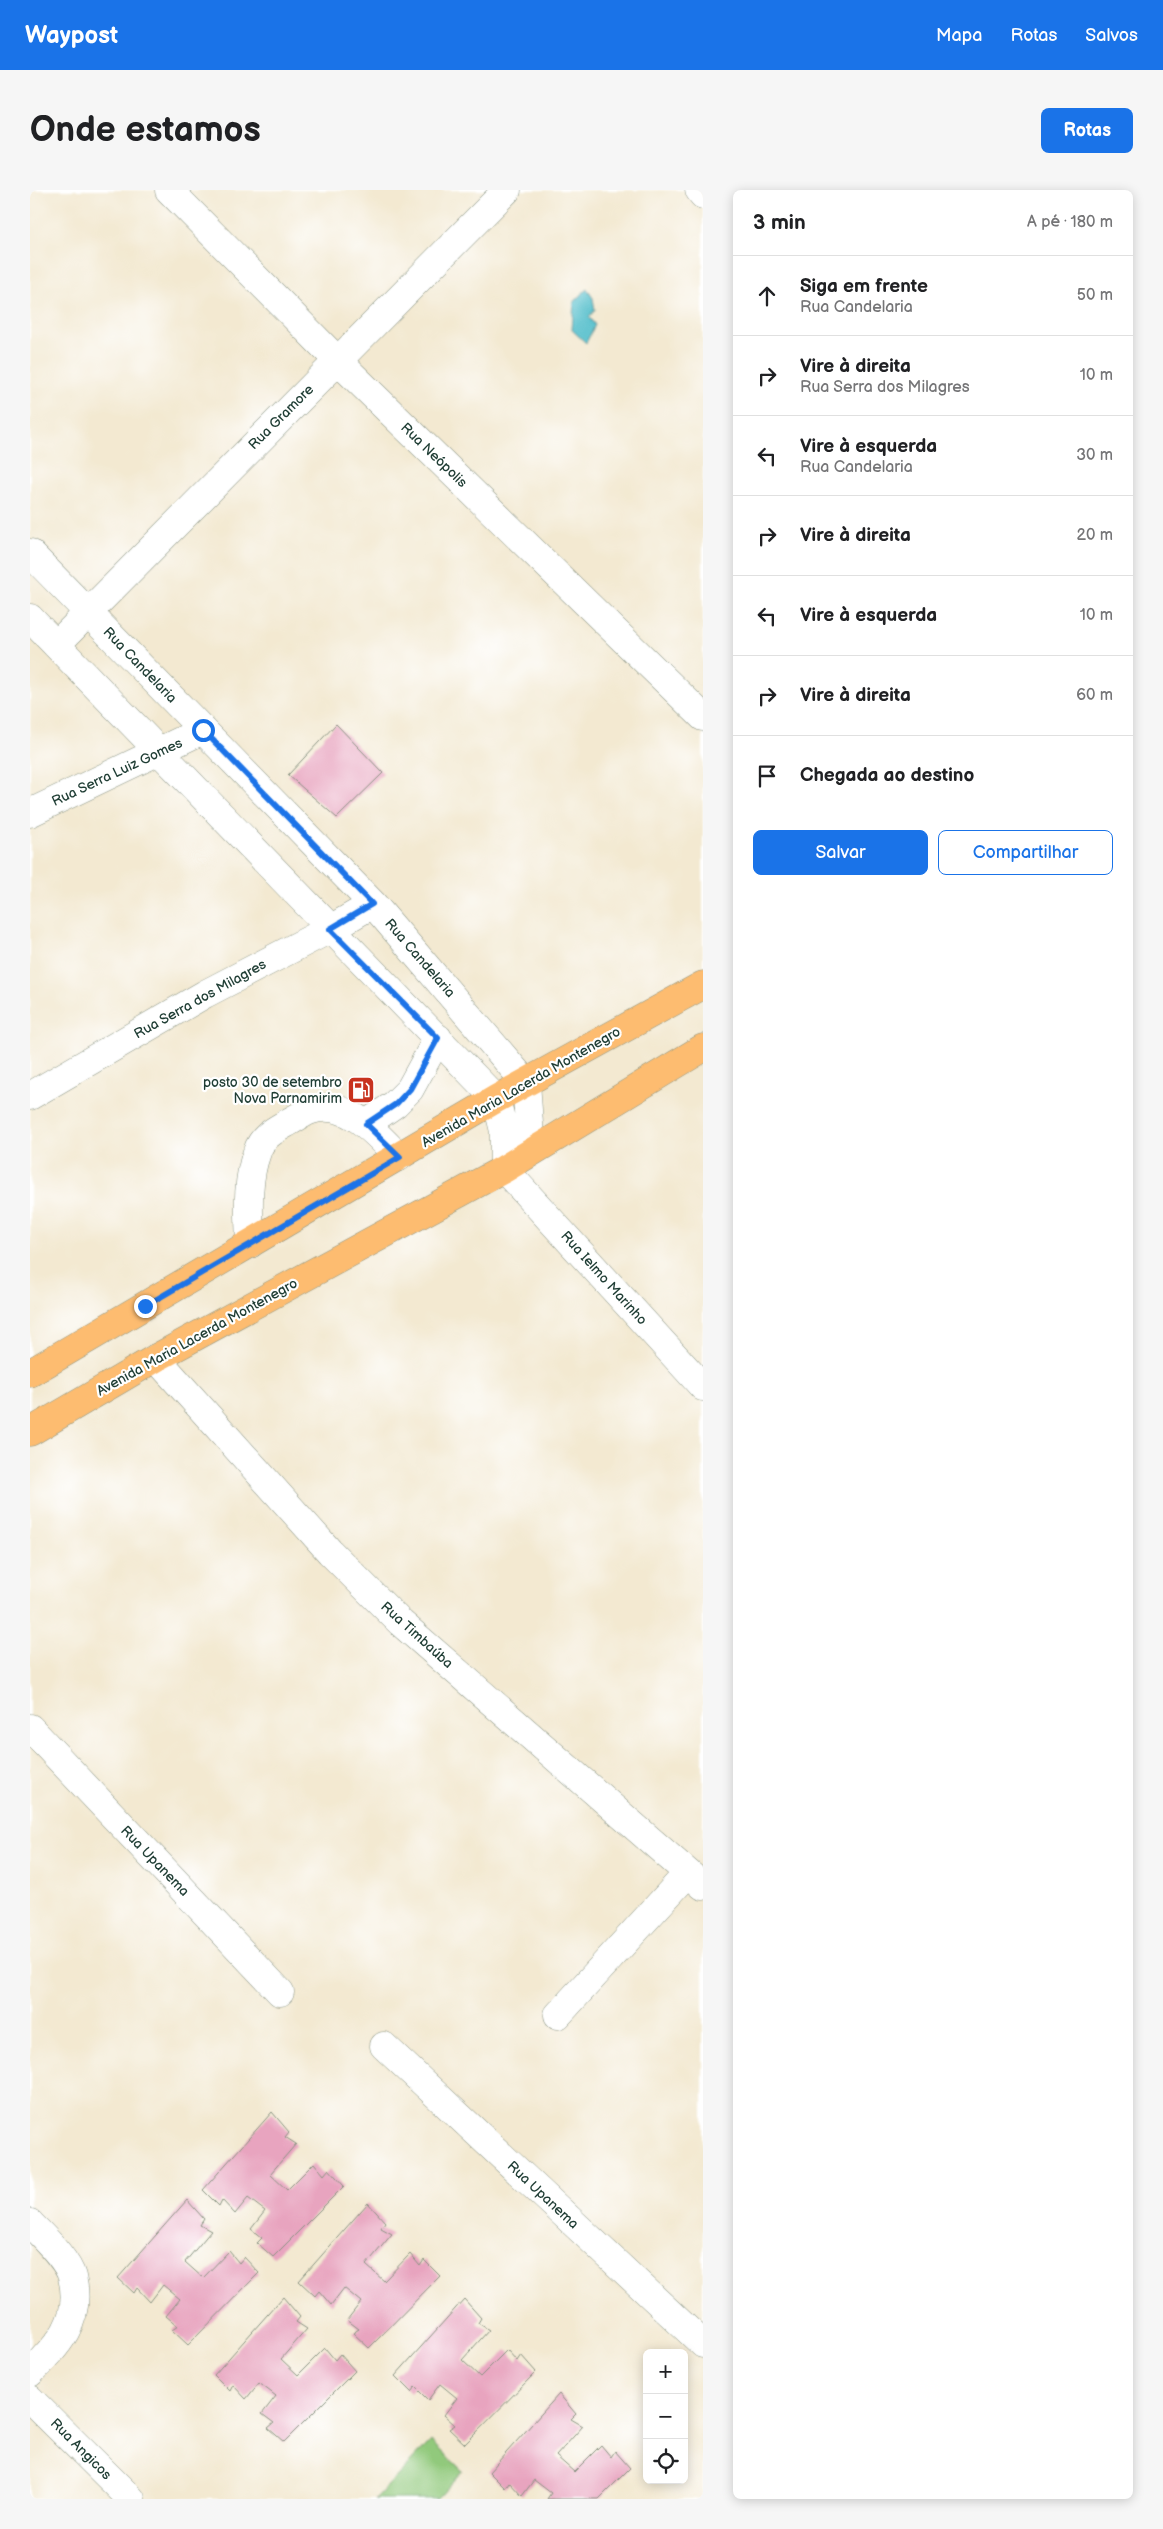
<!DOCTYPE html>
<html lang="pt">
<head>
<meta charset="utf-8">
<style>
	body { margin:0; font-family:"Balsamiq Sans",sans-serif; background:#f6f6f6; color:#202124 }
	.controls { position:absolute; right:15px; bottom:15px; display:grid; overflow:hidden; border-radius:8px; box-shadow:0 2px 12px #0003 }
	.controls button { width:45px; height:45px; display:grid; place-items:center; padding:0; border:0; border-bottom:1px solid #e0e0e0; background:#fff; color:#202124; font:25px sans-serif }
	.stop { position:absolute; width:15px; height:15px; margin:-11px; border:4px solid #1a73e8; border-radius:50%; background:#fff }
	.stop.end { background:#1a73e8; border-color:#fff; box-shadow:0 1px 5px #0008 }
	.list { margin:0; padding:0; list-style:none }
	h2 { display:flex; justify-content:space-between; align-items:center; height:65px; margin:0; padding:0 20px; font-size:21px }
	h2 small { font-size:16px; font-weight:400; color:#757577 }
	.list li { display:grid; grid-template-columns:32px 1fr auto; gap:15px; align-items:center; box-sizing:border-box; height:80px; padding:0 20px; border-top:1px solid #e0e0e0 }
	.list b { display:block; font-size:19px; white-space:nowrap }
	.list p { margin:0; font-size:16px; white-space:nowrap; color:#757577 }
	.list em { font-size:16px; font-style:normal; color:#757577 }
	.actions { display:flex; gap:10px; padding:15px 20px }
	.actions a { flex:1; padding:11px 0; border:1px solid #1a73e8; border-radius:8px; text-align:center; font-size:18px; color:#1a73e8 }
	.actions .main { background:#1a73e8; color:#fff }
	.icon { flex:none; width:28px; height:28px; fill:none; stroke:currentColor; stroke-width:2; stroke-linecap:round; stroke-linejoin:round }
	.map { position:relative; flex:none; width:673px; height:2309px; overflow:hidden; border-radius:8px }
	header { display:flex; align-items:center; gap:30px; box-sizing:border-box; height:70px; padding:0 25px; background:#1a73e8; color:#fff }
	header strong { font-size:24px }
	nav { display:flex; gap:28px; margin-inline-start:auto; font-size:18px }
	.intro { display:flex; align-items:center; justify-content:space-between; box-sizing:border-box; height:120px; padding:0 30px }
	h1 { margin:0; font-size:35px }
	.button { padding:12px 22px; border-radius:8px; background:#1a73e8; color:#fff; font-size:18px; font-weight:700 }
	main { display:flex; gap:30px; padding:0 30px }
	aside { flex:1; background:#fff; border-radius:8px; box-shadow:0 2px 12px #0003 }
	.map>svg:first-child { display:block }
	.green { fill:#91c97c; stroke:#588358 }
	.water { fill:#52becb; stroke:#387e80 }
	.building { fill:#e8a4bf }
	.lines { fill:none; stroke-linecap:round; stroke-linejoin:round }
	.minor-casing { stroke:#899382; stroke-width:29 }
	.major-casing { stroke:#899382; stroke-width:29 }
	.minor { stroke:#fff; stroke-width:28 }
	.major { stroke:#fdbc6f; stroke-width:28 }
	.route { stroke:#1a73e8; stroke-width:6 }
	.labels { text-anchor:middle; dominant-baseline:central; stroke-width:4.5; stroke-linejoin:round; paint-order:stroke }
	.street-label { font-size:14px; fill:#1f3d34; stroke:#fff }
	.poi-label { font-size:14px; fill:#1f3d34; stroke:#fff; text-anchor:end }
</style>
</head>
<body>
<header>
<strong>Waypost</strong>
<nav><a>Mapa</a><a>Rotas</a><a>Salvos</a></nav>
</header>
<div class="intro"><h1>Onde estamos</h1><a class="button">Rotas</a></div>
<main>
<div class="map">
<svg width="673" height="2309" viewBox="0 0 673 2309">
	<rect width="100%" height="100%" fill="#fff"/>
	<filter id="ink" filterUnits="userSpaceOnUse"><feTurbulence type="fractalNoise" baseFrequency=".02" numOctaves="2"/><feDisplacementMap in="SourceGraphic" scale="10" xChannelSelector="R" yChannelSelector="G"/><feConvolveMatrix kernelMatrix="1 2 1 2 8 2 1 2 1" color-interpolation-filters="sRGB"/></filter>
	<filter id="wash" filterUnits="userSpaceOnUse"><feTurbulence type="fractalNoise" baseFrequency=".0096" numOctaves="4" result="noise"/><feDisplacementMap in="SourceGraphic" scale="20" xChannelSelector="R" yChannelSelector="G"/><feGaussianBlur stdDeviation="1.12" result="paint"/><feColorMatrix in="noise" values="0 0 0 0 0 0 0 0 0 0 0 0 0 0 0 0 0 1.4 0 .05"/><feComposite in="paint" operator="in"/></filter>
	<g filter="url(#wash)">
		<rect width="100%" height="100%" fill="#f3e9d1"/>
		<path class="green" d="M401 2251 433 2281 407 2309H345Z"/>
		<path class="water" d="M557 99 563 108 565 120 559 127 565 135 556 153 542 140 544 111Z"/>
		<g id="blocks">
			<path class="building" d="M306 534 353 583 307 628 258 585Z
				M242 1922 259 1942 255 1947 266 1954 240 1984 257 2000 284 1973 294 1985 299 1979 314 1996 243 2067 227 2053 232 2048 221 2039 235 2021 218 2008 205 2024 192 2010 189 2016 173 2000Z
				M157 2010 174 2029 170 2035 181 2041 155 2072 173 2088 199 2061 209 2073 214 2067 229 2083 158 2155 142 2140 148 2136 136 2126 150 2109 133 2095 120 2112 107 2098 104 2103 88 2088Z
				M338 2013 355 2032 351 2038 362 2044 336 2075 354 2091 380 2064 390 2076 394 2070 410 2086 339 2158 323 2143 329 2139 317 2130 331 2112 314 2098 301 2115 289 2101 285 2106 269 2091Z
				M253 2107 270 2127 266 2132 277 2139 251 2169 268 2185 295 2158 305 2170 310 2164 325 2181 254 2252 238 2238 244 2233 232 2224 246 2206 229 2193 216 2209 203 2195 200 2201 184 2185Z
				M434 2109 451 2128 448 2133 459 2140 432 2170 450 2187 477 2160 487 2171 491 2165 506 2182 435 2254 419 2239 425 2235 414 2225 427 2208 410 2194 398 2210 385 2197 381 2202 365 2186Z
				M529 2204 546 2224 541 2229 553 2236 526 2266 544 2282 571 2255 581 2267 585 2261 600 2278 569 2309H517L521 2303 504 2290 492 2306 479 2292 475 2298 459 2282Z"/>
		</g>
	</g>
	<g filter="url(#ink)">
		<use href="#blocks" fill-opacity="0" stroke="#899382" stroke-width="1"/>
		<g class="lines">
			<g class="minor-casing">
				<path id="minor" d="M139 0 307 170 673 527
					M669 0 673 5
					M0 363 343 714 496 893 501 961
					M0 428 466 909 474 941V979L673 1197
					M26 455 477 0
					M0 623 173 540
					M0 906 175 804 300 739 343 714
					M336 934 365 914 380 899 408 848
					M220 1054C219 1023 216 992 227 962 232 946 245 940 259 932 266 928 272 924 279 921 316 906 347 945 369 967
					M126 1168 300 1362 371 1433 673 1696
					M0 1538 250 1802
					M528 1825 658 1683
					M354 1856 673 2154
					M0 2033C13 2047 37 2069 42 2087 53 2130 28 2156 0 2183
					M0 2209 101 2309"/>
			</g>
			<g class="major-casing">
				<path id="major" d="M0 1183 466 909 673 795
					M0 1242 126 1168 474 979 673 858"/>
			</g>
			<use href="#minor" class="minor"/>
			<use href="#major" class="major"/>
		</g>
	</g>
	<g class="lines" filter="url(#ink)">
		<path class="route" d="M115 1116 370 967 336 934 366 914 380 899 408 848 300 739 342 714 173 540"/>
	</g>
	<defs>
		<g id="fuel-square" transform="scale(1.4375)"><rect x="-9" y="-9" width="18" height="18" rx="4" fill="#c8321e" stroke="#fff"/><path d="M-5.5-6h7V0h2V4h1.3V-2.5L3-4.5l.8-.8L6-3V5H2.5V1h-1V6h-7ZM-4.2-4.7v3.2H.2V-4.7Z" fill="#fff"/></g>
	</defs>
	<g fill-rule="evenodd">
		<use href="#fuel-square" x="331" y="900"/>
	</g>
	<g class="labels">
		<g class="street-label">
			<text transform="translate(251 227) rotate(-45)">Rua Gramore</text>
			<text transform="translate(404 265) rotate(44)">Rua Neópolis</text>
			<text transform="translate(110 475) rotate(46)">Rua Candelaria</text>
			<text transform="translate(87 582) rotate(-25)">Rua Serra Luiz Gomes</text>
			<text transform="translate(390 768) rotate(49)">Rua Candelaria</text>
			<text transform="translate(170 809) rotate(-29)">Rua Serra dos Milagres</text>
			<text transform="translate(491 897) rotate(-30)">Avenida Maria Lacerda Montenegro</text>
			<text transform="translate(574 1088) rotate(48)">Rua Ielmo Marinho</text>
			<text transform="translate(167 1147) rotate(-29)">Avenida Maria Lacerda Montenegro</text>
			<text transform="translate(387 1445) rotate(42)">Rua Timbaúba</text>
			<text transform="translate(125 1671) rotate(46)">Rua Upanema</text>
			<text transform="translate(513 2005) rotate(43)">Rua Upanema</text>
			<text transform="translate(51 2259) rotate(45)">Rua Angicos</text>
		</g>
		<g class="poi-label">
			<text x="312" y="892">posto 30 de setembro<tspan x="312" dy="16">Nova Parnamirim</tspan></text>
		</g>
	</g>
</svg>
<div class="controls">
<button>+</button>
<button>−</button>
<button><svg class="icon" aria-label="locate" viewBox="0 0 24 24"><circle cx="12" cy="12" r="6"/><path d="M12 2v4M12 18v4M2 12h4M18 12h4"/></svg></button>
</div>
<div class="stop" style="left:173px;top:540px"></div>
<div class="stop end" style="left:115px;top:1116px"></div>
</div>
<aside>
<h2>3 min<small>A pé · 180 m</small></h2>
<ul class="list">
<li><svg class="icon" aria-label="ahead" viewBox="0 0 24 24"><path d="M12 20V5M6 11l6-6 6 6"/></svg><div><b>Siga em frente</b><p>Rua Candelaria</p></div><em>50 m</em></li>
<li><svg class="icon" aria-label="right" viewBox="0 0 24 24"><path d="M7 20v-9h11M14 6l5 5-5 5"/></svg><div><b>Vire à direita</b><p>Rua Serra dos Milagres</p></div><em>10 m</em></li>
<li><svg class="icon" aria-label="left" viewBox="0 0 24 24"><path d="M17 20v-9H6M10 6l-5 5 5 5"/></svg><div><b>Vire à esquerda</b><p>Rua Candelaria</p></div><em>30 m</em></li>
<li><svg class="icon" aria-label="right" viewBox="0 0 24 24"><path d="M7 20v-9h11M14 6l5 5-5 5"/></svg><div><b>Vire à direita</b></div><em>20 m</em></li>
<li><svg class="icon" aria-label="left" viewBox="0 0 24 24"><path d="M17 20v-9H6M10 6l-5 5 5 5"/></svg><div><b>Vire à esquerda</b></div><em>10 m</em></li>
<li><svg class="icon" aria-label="right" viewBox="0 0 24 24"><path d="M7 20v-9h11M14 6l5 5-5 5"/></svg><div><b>Vire à direita</b></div><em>60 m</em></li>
<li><svg class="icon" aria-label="arrive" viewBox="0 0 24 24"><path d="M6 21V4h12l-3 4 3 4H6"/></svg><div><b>Chegada ao destino</b></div></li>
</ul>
<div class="actions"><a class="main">Salvar</a><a>Compartilhar</a></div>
</aside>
</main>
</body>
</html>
